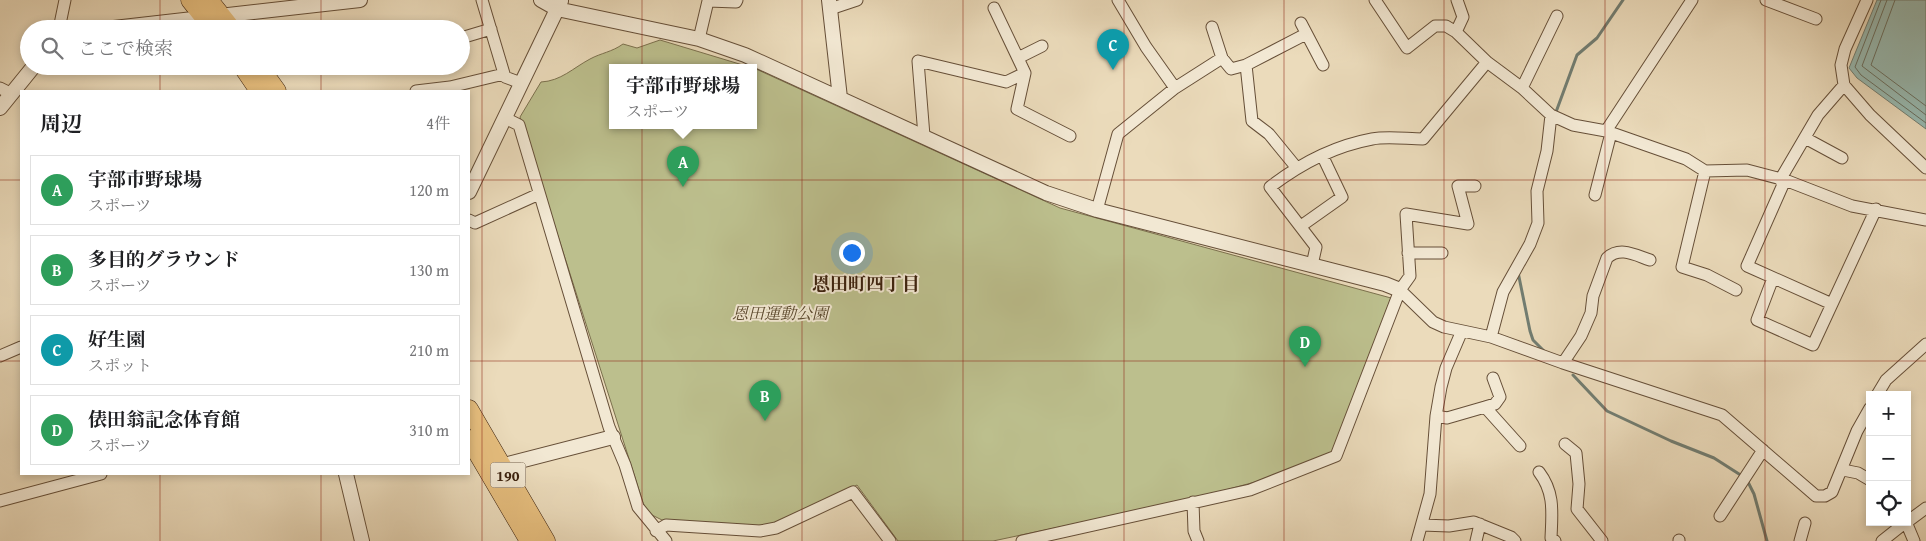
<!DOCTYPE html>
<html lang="ja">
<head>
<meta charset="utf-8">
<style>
	body { margin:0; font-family:"Gentium Book Plus","Noto Serif JP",serif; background:#f6f6f6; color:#202124 }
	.controls { position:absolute; right:15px; bottom:15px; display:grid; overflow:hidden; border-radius:0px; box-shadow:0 2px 8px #0003 }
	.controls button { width:45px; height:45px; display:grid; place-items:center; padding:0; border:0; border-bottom:1px solid #e0e0e0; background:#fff; color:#202124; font:25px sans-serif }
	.you { position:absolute; left:851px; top:252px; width:18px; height:18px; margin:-12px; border:4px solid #fff; border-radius:50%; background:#1a73e8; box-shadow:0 0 0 8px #1a73e833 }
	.badge { display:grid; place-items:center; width:32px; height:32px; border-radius:50%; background:#8f2418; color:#fff; font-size:16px; font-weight:700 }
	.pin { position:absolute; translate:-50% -41px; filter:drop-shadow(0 1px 2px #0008) }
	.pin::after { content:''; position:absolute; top:26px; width:18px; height:15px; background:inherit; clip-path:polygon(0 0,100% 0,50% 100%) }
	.popup { position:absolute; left:609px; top:64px; width:148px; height:65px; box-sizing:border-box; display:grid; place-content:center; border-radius:0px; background:#fff; filter:drop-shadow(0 1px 4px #0005); font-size:16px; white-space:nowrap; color:#757577 }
	.popup b { font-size:19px; color:#202124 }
	.popup::after { content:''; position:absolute; left:50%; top:100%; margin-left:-10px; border:10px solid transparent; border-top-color:#fff }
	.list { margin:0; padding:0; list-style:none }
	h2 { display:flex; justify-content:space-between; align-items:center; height:65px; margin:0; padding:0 20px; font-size:21px }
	h2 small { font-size:16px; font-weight:400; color:#757577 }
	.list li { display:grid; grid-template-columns:32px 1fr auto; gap:15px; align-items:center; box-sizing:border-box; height:70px; margin:0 10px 10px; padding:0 10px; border:1px solid #e0e0e0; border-radius:0px }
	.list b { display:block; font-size:19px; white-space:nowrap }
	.list p { margin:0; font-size:16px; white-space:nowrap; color:#757577 }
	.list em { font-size:16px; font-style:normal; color:#757577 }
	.icon { flex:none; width:28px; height:28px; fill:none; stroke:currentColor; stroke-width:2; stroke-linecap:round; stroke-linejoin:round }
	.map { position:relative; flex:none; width:1926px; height:541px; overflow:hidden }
	.search { position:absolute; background:#fff; box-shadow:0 2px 8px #0003; left:20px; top:20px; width:450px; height:55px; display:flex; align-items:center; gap:12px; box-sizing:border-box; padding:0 18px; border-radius:28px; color:#757577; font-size:19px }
	.panel { position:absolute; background:#fff; box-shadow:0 2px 8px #0003; left:20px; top:90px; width:450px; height:385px; border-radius:0px }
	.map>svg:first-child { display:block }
	.green { fill:#bcbf8d; stroke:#7b704d; fill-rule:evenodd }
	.water { fill:#98bbb3; stroke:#727d71 }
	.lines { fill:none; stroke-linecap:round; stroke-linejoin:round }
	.shore { stroke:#696e60; stroke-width:1 }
	.stream { stroke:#727d71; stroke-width:3 }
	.minor-casing { stroke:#664f38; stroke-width:13 }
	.tertiary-casing { stroke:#664f38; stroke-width:16 }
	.trunk-casing { stroke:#3a200d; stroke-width:19 }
	.minor { stroke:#f2e8d3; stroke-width:11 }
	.tertiary { stroke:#f2e8d3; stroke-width:14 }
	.trunk { stroke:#e6be7e; stroke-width:18 }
	.grid { fill:none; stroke:#8f2418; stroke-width:1; stroke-opacity:0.55 }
	.labels { text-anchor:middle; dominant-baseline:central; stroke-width:4; stroke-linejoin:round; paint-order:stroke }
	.shield { fill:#f2e8d3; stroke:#715c48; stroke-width:1 }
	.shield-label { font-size:15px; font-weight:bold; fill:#3a200d }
	.park-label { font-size:16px; font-style:italic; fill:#5a482d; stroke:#f2e8d3 }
	.neighbourhood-label { font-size:18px; font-weight:bold; fill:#3a200d; stroke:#f2e8d3 }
</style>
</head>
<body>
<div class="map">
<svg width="1926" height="541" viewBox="0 0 1926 541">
	<rect width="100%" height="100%" fill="#ebdbbb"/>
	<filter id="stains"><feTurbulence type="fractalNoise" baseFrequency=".004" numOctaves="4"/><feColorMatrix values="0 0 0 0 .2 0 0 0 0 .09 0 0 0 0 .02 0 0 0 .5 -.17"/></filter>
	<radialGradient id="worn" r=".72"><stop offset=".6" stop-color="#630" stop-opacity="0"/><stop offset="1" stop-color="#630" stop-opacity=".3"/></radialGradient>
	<path class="green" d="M660 40 756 69 1060 208 1391 298 1333 452 1255 482 1192 499 993 541H898L857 485 776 523 758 526 662 520 646 512 520 117 541 82C561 81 573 68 590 59 601 53 612 52 623 44L637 48ZM613 68H753V126H613Z"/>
	<path class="water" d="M1877 0H1926V129L1857 78 1849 68Z"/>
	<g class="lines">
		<path class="shore" d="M1881 0 1855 67 1861 75 1926 123
			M1887 0 1862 66 1926 115
			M1895 0 1871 65 1926 106"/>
		<path class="stream" d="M1556 112 1577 55 1597 38 1623 0
			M1518 272 1530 331 1533 340 1545 352
			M1573 375 1607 411 1671 441 1714 458 1739 474
			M1747 480 1754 494 1767 541"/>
		<g class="minor-casing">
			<path id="minor" d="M482 0 505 77 521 83
				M1118 0 1146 47 1175 88
				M1375 0 1407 48 1435 26H1446L1456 32 1487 62 1522 88 1551 115 1573 125 1606 131 1686 159 1705 171 1747 170 1785 180 1852 206 1926 220
				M1766 0 1816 19
				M1867 0 1845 49 1841 65 1844 85 1870 115 1926 168
				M830 9 857 0
				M1301 23 1323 65
				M1212 27 1222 58 1231 69 1246 65 1252 121 1269 134 1296 167
				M59 29 65 0
				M1456 32 1463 17 1457 0
				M461 38 491 29
				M699 39 708 1 736 2 737 0
				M1018 58 1042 46
				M1246 65 1306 34
				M1025 73 1017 109 1070 136
				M0 88 12 94
				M1522 88 1557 16
				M416 91 450 87 504 74
				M505 118 519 125 609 427 625 465 638 507 666 541
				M1606 131 1692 0
				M924 136 918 61 1006 82 1025 73 994 8
				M1805 138 1842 158
				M1705 171 1682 267 1707 275 1736 290
				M1780 180 1818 115 1844 85
				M1785 180 1747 266 1832 304
				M1595 195 1611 133
				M1097 210 1118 134 1175 88 1222 58
				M469 220 475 223 539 194
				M1301 226 1342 197 1322 155
				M1408 253H1442
				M1312 265 1316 247 1270 187C1300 164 1334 146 1372 139 1388 136 1407 139 1423 139L1487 62
				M1773 278 1757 320 1813 345 1876 209
				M1400 290 1433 322 1444 327 1491 337 1563 363 1722 415 1816 496H1825L1832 492 1857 431 1870 408
				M1491 337 1503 292 1530 244 1538 223 1537 191 1547 151 1551 115
				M0 356 21 347
				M1563 363 1581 336 1591 313 1593 296 1607 258C1620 246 1635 255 1650 260
				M1493 378 1500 397 1495 404 1485 407 1520 446
				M1877 395 1886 380 1926 344
				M1436 416 1447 418 1485 407
				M1565 444 1576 453 1579 484 1577 509 1602 541
				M1843 470 1858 473 1870 480
				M1539 472C1555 493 1552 513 1551 538L1555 541
				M0 501 101 474
				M1193 502 1194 531 1198 541
				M1720 516 1763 450
				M1907 522 1926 508
				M1422 525 1449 526 1474 522 1511 537 1515 541
				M656 531 666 525 760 531 776 528 853 492 890 541
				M1022 541 1250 490 1336 456 1400 290 1410 276 1406 214 1468 224 1458 186H1475
				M1417 541 1430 494 1436 416 1441 387 1446 368 1461 333
				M1476 541 1480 524
				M1679 541V540
				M1800 541 1805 523
				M1882 541 1906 522 1914 541"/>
		</g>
		<g class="tertiary-casing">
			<path id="tertiary" d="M541 0 557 9 699 39 745 55 1046 193 1097 210 1385 284 1400 290
				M829 0 840 98
				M105 29 360 0
				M0 108 34 66
				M469 192 561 1
				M492 468 613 437
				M346 474 362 541"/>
		</g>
		<g class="trunk-casing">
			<path id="trunk" d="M190 0 213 29
				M209 0 232 29
				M242 66 259 91
				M259 66 277 91
				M469 409 546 541
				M469 439 529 541"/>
		</g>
		<use href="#minor" class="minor"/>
		<use href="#tertiary" class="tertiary"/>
		<use href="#trunk" class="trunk"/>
	</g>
	<path class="grid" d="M160 0V29M321 0V29M482 0V541M642 0V541M802 0V541M963 0V541M1124 0V541M1284 0V541M1444 0V541M1605 0V541M1765 0V541M160 66V91M321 66V91M0 180H21M469 180H1926M0 361H21M469 361H1926M160 474V541M321 474V541"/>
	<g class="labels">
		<rect class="shield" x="490.5" y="462.5" width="35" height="25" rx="4"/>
		<g class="shield-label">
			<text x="508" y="475">190</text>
		</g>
		<g class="park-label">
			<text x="780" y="313">恩田運動公園</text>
		</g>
		<g class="neighbourhood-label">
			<text x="866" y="283">恩田町四丁目</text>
		</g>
	</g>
	<rect width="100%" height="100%" filter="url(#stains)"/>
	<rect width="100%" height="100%" fill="url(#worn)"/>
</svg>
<div class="controls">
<button>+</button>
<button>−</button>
<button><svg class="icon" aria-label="locate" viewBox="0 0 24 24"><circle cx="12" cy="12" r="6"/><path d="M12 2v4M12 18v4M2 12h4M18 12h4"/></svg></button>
</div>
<div class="you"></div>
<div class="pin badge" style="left:683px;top:187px;background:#2e9e5b">A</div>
<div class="popup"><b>宇部市野球場</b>スポーツ</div>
<div class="pin badge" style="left:765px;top:421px;background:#2e9e5b">B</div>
<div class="pin badge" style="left:1113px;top:70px;background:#0f9aa8">C</div>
<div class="pin badge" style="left:1305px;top:367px;background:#2e9e5b">D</div>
<div class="search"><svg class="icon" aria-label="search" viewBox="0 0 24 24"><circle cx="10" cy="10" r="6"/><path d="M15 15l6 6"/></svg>ここで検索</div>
<section class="panel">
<h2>周辺<small>4件</small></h2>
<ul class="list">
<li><span class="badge" style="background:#2e9e5b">A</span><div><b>宇部市野球場</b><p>スポーツ</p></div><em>120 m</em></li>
<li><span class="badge" style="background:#2e9e5b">B</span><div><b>多目的グラウンド</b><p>スポーツ</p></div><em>130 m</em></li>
<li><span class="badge" style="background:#0f9aa8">C</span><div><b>好生園</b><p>スポット</p></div><em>210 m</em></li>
<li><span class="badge" style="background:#2e9e5b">D</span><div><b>俵田翁記念体育館</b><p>スポーツ</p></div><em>310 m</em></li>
</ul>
</section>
</div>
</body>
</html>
